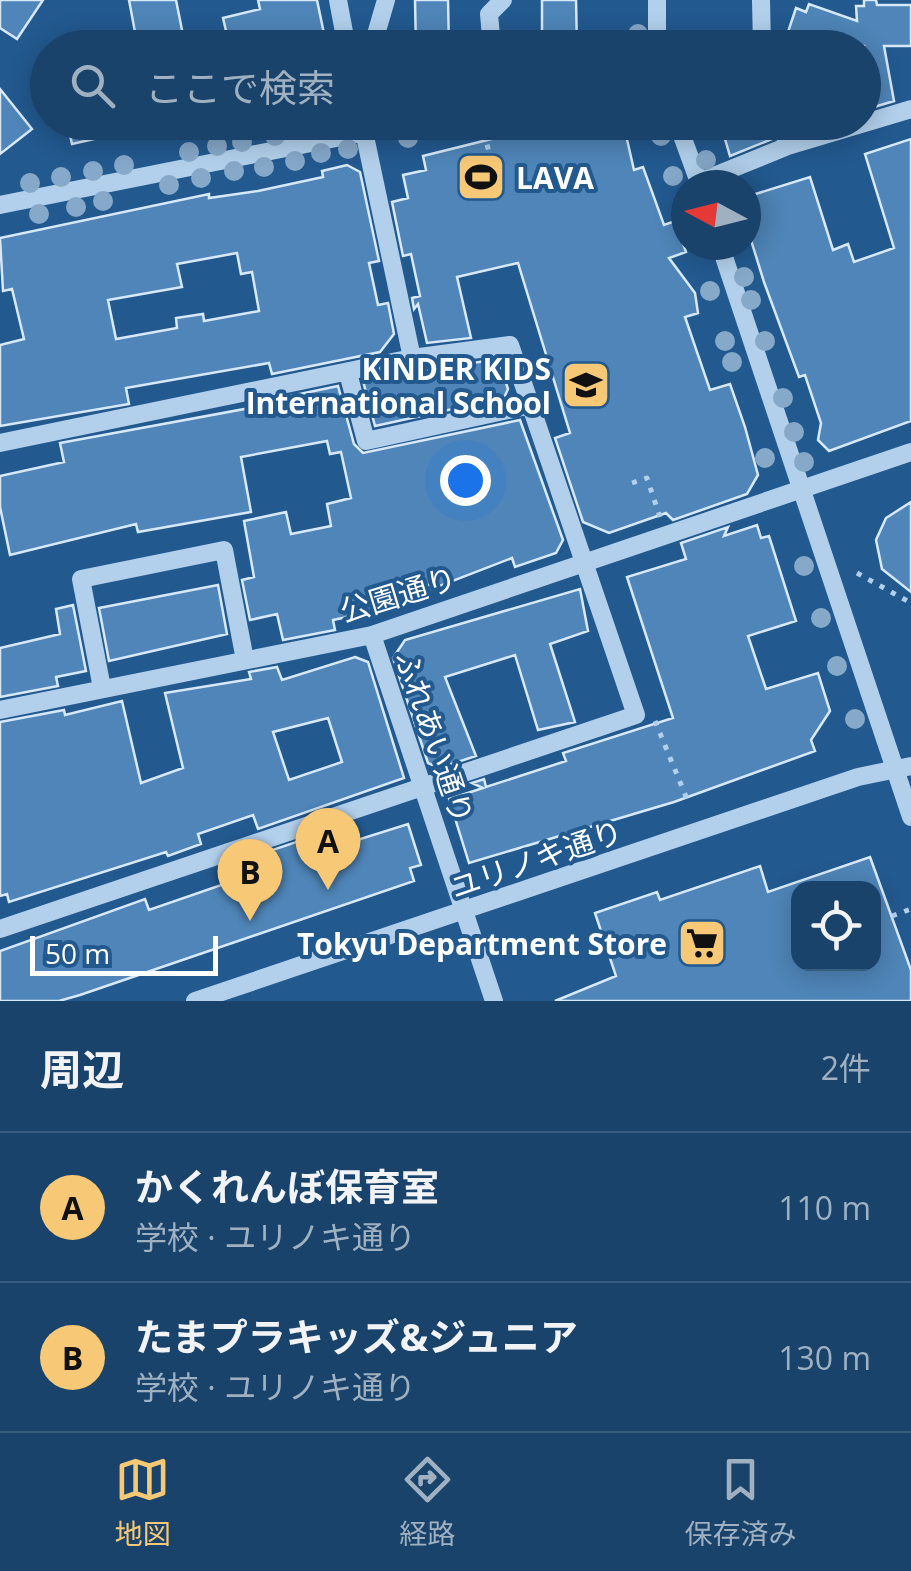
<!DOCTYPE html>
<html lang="ja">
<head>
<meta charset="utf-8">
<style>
	body { margin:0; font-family:"Open Sans","Noto Sans JP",sans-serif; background:#274e73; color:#f1f3f6 }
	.controls { position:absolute; right:30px; bottom:30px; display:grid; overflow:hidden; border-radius:20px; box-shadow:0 5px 25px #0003 }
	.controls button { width:90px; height:90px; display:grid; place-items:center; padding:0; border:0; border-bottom:2px solid #385c7e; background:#1a436b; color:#f1f3f6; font:50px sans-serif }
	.compass { position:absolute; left:671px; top:170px; width:90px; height:90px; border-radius:50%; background:#1a436b; box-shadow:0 5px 25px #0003; rotate:277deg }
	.scale { position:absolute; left:30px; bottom:25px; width:188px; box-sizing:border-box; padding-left:10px; border:5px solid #fff; border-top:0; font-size:28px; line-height:35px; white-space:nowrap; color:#fff; -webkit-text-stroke:8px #22598f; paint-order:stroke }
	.you { position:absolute; left:465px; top:480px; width:35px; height:35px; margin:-25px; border:8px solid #fff; border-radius:50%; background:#1a73e8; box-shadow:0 0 0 15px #1a73e833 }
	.badge { display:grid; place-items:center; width:65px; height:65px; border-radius:50%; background:#f7c875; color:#111; font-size:32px; font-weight:700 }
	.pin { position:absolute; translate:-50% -82px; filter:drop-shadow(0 2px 5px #0008) }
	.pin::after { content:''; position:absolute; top:52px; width:35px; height:30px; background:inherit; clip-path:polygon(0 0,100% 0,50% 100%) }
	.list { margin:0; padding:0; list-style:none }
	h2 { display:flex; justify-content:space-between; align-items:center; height:130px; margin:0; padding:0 40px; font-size:42px }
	h2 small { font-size:32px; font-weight:400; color:#9fb0c1 }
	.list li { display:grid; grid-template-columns:65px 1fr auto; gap:30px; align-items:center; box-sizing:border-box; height:150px; padding:0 40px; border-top:2px solid #385c7e }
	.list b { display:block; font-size:38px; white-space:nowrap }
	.list p { margin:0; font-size:32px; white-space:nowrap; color:#9fb0c1 }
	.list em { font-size:32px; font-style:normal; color:#9fb0c1 }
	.icon { flex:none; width:55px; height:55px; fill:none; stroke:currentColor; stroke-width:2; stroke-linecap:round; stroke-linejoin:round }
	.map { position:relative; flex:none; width:911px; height:1001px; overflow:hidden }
	.search { position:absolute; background:#1a436b; box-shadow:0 5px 25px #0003; left:30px; right:30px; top:30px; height:110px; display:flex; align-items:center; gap:25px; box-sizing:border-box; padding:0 35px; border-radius:55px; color:#9fb0c1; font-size:38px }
	.sheet { height:430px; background:#1a436b }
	nav { display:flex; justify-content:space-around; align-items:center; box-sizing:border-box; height:140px; border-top:2px solid #385c7e; background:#1a436b; font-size:28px; color:#9fb0c1 }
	nav a { display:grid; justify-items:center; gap:5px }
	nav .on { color:#f7c875 }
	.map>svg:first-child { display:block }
	.building { fill:#4f85b8; stroke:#d7e9f9; stroke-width:2.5; fill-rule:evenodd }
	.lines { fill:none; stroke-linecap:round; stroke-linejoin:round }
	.path { stroke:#b2d0ec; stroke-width:5; stroke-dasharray:5 8; stroke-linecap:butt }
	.minor { stroke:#b2d0ec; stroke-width:18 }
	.tree { fill:#86a8c9 }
	.labels { text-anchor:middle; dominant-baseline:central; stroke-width:8; stroke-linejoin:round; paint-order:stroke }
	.poi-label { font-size:30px; font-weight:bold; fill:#fff; stroke:#22598f; text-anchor:end }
	.street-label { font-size:30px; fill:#fff; stroke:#22598f }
</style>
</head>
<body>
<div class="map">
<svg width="911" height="1001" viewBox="0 0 911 1001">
	<rect width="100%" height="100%" fill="#22598f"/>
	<path class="building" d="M0 0H43L17 39 0 28Z
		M129 0H176L184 40 138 48Z
		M258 0H317L327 48H230L223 18 260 9Z
		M415 0H448L449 48H416Z
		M542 0H576L577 48H542Z
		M864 0H876L877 5H911V46H884L894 101 864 110V46L784 44 796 8 806 12 809 4 857 21 856 6H864Z
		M0 89 32 129 0 154Z
		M67 122H128L129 131 72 144Z
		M560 122H623L634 170 643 167 664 225 675 221 686 252 669 258 695 293 698 313 685 317 710 390 730 384 745 427 758 475 747 494 673 520 666 513 609 533 583 522 555 438 570 433 518 263 457 277 471 338 427 343 418 304 414 309 412 298 420 296 411 254 403 256 392 202 408 198 403 175 426 170 423 156Z
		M720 122H768L772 139 730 156Z
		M911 139V421L829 451 818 440 821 423 805 375 799 377 764 282 746 224V197L810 177 833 250 848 244 854 262 894 248 865 154Z
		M347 165 360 172 379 261 369 263 378 305 388 303 394 334 380 352 272 374 269 363 126 388 129 404 0 426V345L24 339 12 289 3 291 0 238 209 194V198L258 191 323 177 322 171ZM237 253 241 274 252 272 259 311 204 321 203 314 176 318 177 328 116 339 108 300 182 287 177 264Z
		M491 360 501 367 508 389 504 398 375 426 363 381Z
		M338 386 354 444 363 453 520 420 563 540 556 553 515 567 512 558 432 589 430 584 386 609 333 620 335 630 283 640 277 614 250 620 242 580 254 577 244 521 286 512 291 534 331 526 327 504 351 498 341 452 330 454 327 441 241 457 251 512 138 532 136 524 10 555 0 507V476L64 462 60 443 277 403 276 399Z
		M911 502V592L882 569 876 540 886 518Z
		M757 525 761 538 769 536 796 621 748 636 766 689 818 673 830 711 811 740 815 751 674 802 469 863 449 799 483 788 472 783 484 779 486 787 566 761 563 753 673 718 627 577 686 559 681 543 728 527 724 536Z
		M218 585 227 634 109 661 99 608Z
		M580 589 588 631 550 644 575 722 538 730 515 655 445 677 476 756 439 768 428 763 393 658 405 640Z
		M73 605 86 671 56 677 58 686 0 697V648L60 634 56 609Z
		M355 657 368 662 404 778 258 829 253 815 198 834 201 844 168 856 166 852 9 902 7 894 0 896V722L64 710 65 715 122 701 141 783 183 768 165 693 251 679 249 672 277 667 282 680ZM328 718 342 762 289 780 273 732Z
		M408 824 421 865 410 868 414 881 80 995 59 1001H0V951L145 899 149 910 236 880 231 864 326 832 332 848Z
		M870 857 911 970V1001H555L616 976 595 913 657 892 660 900 760 866 768 892ZM798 888H874V964H798Z"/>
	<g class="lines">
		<path class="path" d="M484 132 494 173 489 174
			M632 483 647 478 660 517
			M857 573 911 603
			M655 721 689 804
			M892 916 911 909"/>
		<path class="minor" d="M338 0 347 48
			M657 0V48
			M761 0 762 48
			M372 48 386 0
			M492 48 489 14 503 0
			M677 122 700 185
			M780 122 788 146
			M699 182 788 146 911 109
			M0 205 416 122
			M720 245 911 817
			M348 373 366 441 531 405
			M0 443 412 358 362 122
			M372 635 494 1001
			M102 688 81 579 224 550 245 660
			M0 710 372 635 911 452
			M0 929 636 715 510 345 412 358
			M195 1001 858 777 911 766"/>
	</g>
	<g class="tree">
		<circle cx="638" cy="34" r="10"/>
		<circle cx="275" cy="136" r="10"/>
		<circle cx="661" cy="136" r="10"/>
		<circle cx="408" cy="138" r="10"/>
		<circle cx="242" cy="142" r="10"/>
		<circle cx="217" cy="146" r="10"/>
		<circle cx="348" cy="149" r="10"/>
		<circle cx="189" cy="152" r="10"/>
		<circle cx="321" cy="153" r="10"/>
		<circle cx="706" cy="160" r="10"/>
		<circle cx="295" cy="161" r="10"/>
		<circle cx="124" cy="165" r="10"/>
		<circle cx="264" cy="167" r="10"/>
		<circle cx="93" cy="171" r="10"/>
		<circle cx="234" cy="171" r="10"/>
		<circle cx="673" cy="176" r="10"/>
		<circle cx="61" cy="177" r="10"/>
		<circle cx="201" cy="178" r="10"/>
		<circle cx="30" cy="183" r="10"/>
		<circle cx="169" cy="185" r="10"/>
		<circle cx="103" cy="201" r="10"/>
		<circle cx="76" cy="207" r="10"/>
		<circle cx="39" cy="214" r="10"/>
		<circle cx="744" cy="277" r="10"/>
		<circle cx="710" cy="291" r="10"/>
		<circle cx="751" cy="300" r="10"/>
		<circle cx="725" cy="341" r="10"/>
		<circle cx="765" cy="341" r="10"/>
		<circle cx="732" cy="362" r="10"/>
		<circle cx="783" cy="398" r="10"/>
		<circle cx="794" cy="432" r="10"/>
		<circle cx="765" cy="458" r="10"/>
		<circle cx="804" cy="462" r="10"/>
		<circle cx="804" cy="566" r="10"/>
		<circle cx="821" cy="618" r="10"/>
		<circle cx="837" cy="666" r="10"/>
		<circle cx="855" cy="719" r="10"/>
	</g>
	<defs>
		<g id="stadium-square" transform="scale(2.5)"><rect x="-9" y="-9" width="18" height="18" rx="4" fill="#f7c875" stroke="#22598f"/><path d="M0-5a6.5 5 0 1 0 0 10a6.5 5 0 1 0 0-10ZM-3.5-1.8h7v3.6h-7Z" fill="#111"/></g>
		<g id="school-square" transform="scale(2.5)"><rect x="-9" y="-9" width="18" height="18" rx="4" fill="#f7c875" stroke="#22598f"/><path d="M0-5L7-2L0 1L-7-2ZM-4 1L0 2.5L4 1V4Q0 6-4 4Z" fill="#111"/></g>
		<g id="supermarket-square" transform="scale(2.5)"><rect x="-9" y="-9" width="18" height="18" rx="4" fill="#f7c875" stroke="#22598f"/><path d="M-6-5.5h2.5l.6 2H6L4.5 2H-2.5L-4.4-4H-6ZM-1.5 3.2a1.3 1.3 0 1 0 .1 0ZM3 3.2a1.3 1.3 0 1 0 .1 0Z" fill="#111"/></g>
	</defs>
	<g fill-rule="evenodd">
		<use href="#stadium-square" x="481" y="177"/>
		<use href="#school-square" x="586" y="385"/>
		<use href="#supermarket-square" x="702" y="943"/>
	</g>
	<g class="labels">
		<g class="poi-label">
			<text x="516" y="177" text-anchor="start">LAVA</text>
			<text x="551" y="368">KINDER KIDS<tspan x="551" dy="34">International School</tspan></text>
			<text x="667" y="943">Tokyu Department Store</text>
		</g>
		<g class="street-label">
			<text transform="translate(398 594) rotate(-17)">公園通り</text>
			<text transform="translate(435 737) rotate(71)">ふれあい通り</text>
			<text transform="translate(536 859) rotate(-19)">ユリノキ通り</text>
		</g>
	</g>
</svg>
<div class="controls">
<button><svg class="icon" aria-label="locate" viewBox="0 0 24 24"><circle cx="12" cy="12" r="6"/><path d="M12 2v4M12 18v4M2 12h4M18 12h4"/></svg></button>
</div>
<svg class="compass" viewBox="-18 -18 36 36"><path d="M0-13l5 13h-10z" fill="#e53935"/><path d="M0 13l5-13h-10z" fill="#9fb0c1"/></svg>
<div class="scale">50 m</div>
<div class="you"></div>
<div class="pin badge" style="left:328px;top:890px">A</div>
<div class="pin badge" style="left:250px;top:921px">B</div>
<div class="search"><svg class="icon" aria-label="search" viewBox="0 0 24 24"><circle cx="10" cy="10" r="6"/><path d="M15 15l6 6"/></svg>ここで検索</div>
</div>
<section class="sheet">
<h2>周辺<small>2件</small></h2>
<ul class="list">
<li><span class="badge">A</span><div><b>かくれんぼ保育室</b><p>学校 · ユリノキ通り</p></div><em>110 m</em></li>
<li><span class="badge">B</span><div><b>たまプラキッズ&amp;ジュニア</b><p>学校 · ユリノキ通り</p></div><em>130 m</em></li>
</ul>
</section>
<nav>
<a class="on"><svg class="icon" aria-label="map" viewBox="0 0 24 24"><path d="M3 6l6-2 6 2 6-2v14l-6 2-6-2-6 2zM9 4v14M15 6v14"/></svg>地図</a>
<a><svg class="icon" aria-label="directions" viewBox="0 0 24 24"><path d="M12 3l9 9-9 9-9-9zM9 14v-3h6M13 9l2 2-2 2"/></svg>経路</a>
<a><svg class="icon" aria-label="saved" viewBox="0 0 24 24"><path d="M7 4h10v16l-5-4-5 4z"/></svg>保存済み</a>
</nav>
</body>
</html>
